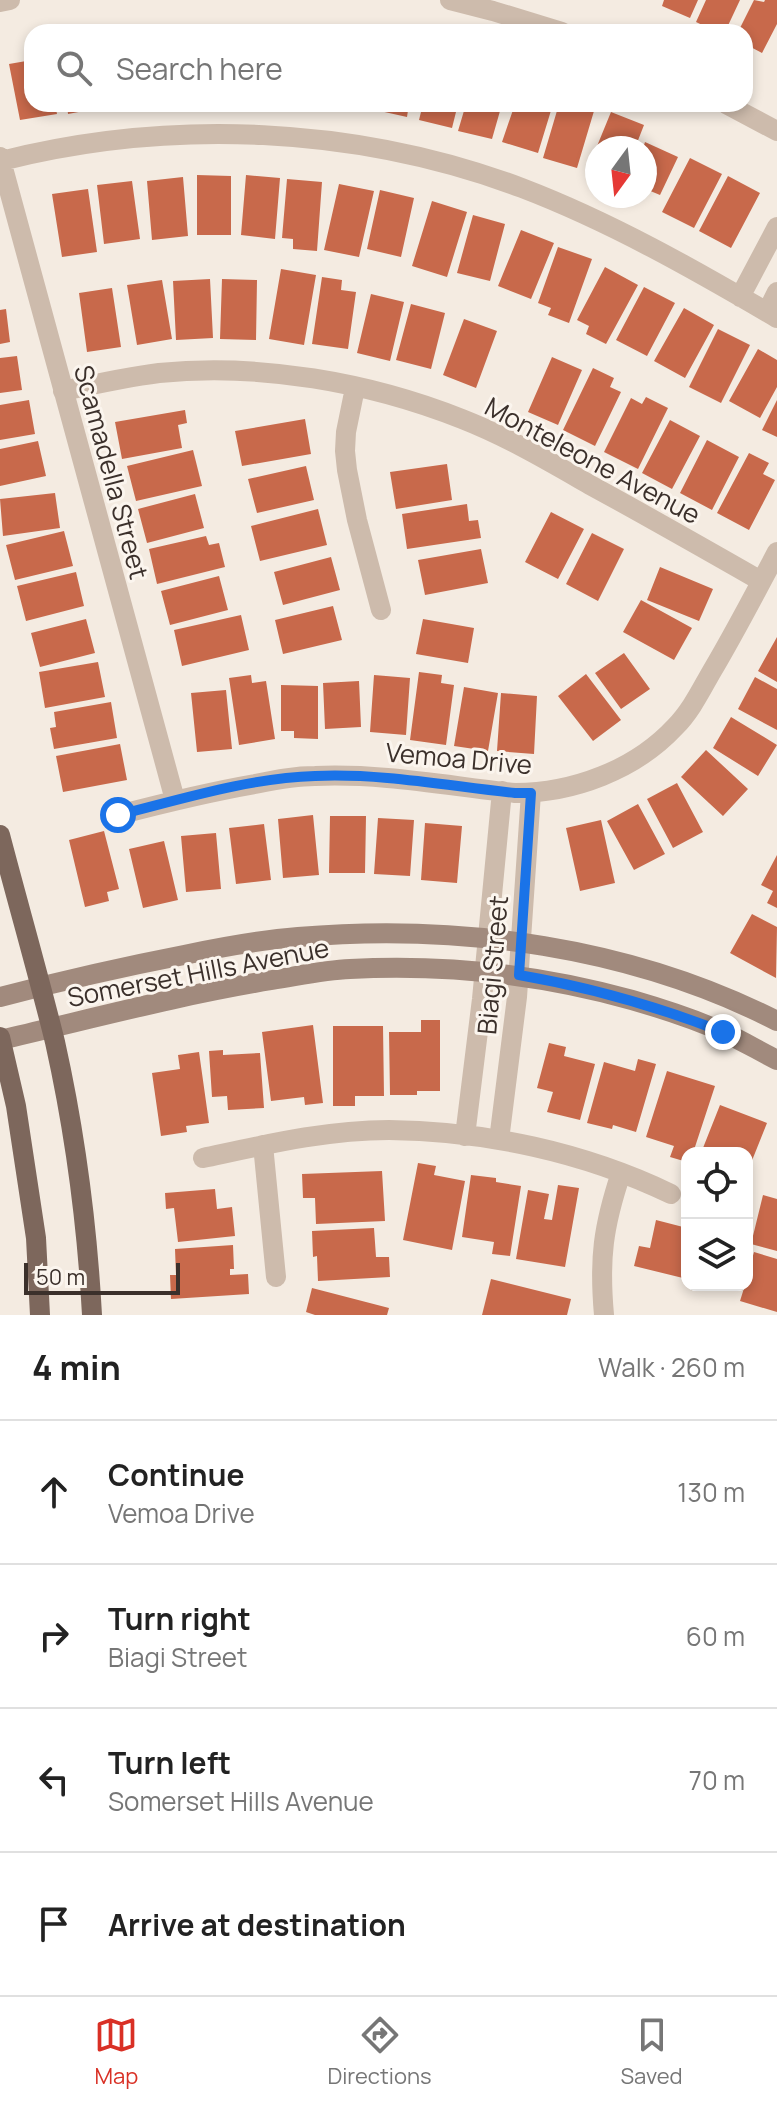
<!DOCTYPE html>
<html lang="en">
<head>
<meta charset="utf-8">
<style>
	body { margin:0; font-family:Manrope,sans-serif; background:#f2f2f2; color:#222 }
	.controls { position:absolute; right:24px; bottom:24px; display:grid; overflow:hidden; border-radius:16px; box-shadow:0 4px 12px #0003 }
	.controls button { width:72px; height:72px; display:grid; place-items:center; padding:0; border:0; border-bottom:2px solid #e0e0e0; background:#fff; color:#222; font:40px sans-serif }
	.compass { position:absolute; left:585px; top:136px; width:72px; height:72px; border-radius:50%; background:#fff; box-shadow:0 4px 12px #0003; rotate:195deg }
	.scale { position:absolute; left:24px; bottom:20px; width:156px; box-sizing:border-box; padding-left:8px; border:4px solid #3b302b; border-top:0; font-size:22px; line-height:28px; white-space:nowrap; color:#3b302b; -webkit-text-stroke:6px #fbf5ee; paint-order:stroke }
	.stop { position:absolute; width:24px; height:24px; margin:-18px; border:6px solid #1a73e8; border-radius:50%; background:#fff }
	.stop.end { background:#1a73e8; border-color:#fff; box-shadow:0 2px 8px #0008 }
	.list { margin:0; padding:0; list-style:none }
	h2 { display:flex; justify-content:space-between; align-items:center; height:104px; margin:0; padding:0 32px; font-size:34px }
	h2 small { font-size:26px; font-weight:400; color:#767676 }
	.list li { display:grid; grid-template-columns:52px 1fr auto; gap:24px; align-items:center; box-sizing:border-box; height:144px; padding:0 32px; border-top:2px solid #e0e0e0 }
	.list b { display:block; font-size:30px; white-space:nowrap }
	.list p { margin:0; font-size:26px; white-space:nowrap; color:#767676 }
	.list em { font-size:26px; font-style:normal; color:#767676 }
	.icon { flex:none; width:44px; height:44px; fill:none; stroke:currentColor; stroke-width:2; stroke-linecap:round; stroke-linejoin:round }
	.map { position:relative; flex:none; width:777px; height:1315px; overflow:hidden }
	.search { position:absolute; background:#fff; box-shadow:0 4px 12px #0003; left:24px; right:24px; top:24px; height:88px; display:flex; align-items:center; gap:20px; box-sizing:border-box; padding:0 28px; border-radius:24px; color:#767676; font-size:30px }
	.sheet { height:680px; background:#fff }
	nav { display:flex; justify-content:space-around; align-items:center; box-sizing:border-box; height:112px; border-top:2px solid #e0e0e0; background:#fff; font-size:22px; color:#767676 }
	nav a { display:grid; justify-items:center; gap:4px }
	nav .on { color:#d93025 }
	.map>svg:first-child { display:block }
	.building { fill:#c8694b }
	.lines { fill:none; stroke-linecap:round; stroke-linejoin:round }
	.minor { stroke:#cdbbac; stroke-width:20 }
	.tertiary { stroke:#cdbbac; stroke-width:20 }
	.secondary { stroke:#a18a7d; stroke-width:20 }
	.primary { stroke:#7d675c; stroke-width:20 }
	.route { stroke:#1a73e8; stroke-width:10 }
	.labels { text-anchor:middle; dominant-baseline:central; stroke-width:6; stroke-linejoin:round; paint-order:stroke }
	.street-label { font-size:26px; fill:#3b302b; stroke:#fbf5ee }
</style>
</head>
<body>
<div class="map">
<svg width="777" height="1315" viewBox="0 0 777 1315">
	<rect width="100%" height="100%" fill="#f4ebe1"/>
	<path class="building" d="M664 0H698L690 18 662 6Z
		M706 0H740L725 32H717L696 22Z
		M754 0 764 2 765 0H777V24L762 53 745 44V32H738Z
		M32 60V104H55L57 114 20 120 9 64Z
		M67 104H88L89 110 68 114Z
		M372 104H409L407 117 371 109Z
		M423 104H458L452 128 419 120Z
		M466 104H502L492 139 458 131Z
		M515 104H553L538 153 502 142Z
		M559 104H572L594 111 577 168 543 158Z
		M611 112 644 125 635 148H597V177L586 173Z
		M645 142 678 157 660 195 648 190 643 200 634 196H645V148H643Z
		M690 158 722 174 694 228 662 212Z
		M197 175 231 176V235H197Z
		M246 175 280 178 275 239 241 235Z
		M728 176 760 193 731 248 699 231Z
		M183 177 188 236 152 240 147 181Z
		M287 179 322 182 317 251 293 249V239L282 238Z
		M132 181 140 239 104 244 97 185Z
		M339 184 374 191 359 257 324 250Z
		M88 189 97 252 62 257 52 194Z
		M380 190 414 198 401 257 367 249Z
		M432 201 467 212 447 277 412 266Z
		M473 215 505 224 490 281 457 273Z
		M521 230 554 243 531 299 498 286Z
		M558 247 592 259 569 323 548 315 551 308 538 303Z
		M605 267 638 285 606 344 586 334 589 326 577 320Z
		M281 269 316 275 304 345 269 339Z
		M322 277 342 280 341 290 356 292 348 349 312 344Z
		M210 279 213 338 176 340 173 281Z
		M222 279 257 280 256 340 220 339Z
		M162 280 172 339 137 345 127 285Z
		M644 287 675 303 647 356 616 340Z
		M112 288 121 347 87 352 79 293Z
		M371 294 404 302 390 361 357 353Z
		M411 304 445 313 431 369 396 360Z
		M684 308 714 325 685 378 654 361Z
		M6 309 10 342 0 344V310Z
		M464 319 497 331 476 388 443 375Z
		M718 329 750 345 721 403 689 387Z
		M758 349 777 360V387L760 418 729 401Z
		M17 356 22 390 0 393V358Z
		M552 357 582 370 558 425 528 412Z
		M593 368 614 378 610 387 621 392 595 446 563 430Z
		M646 397 668 408 638 469 604 452 631 398 642 404Z
		M29 400 35 434 0 440V405Z
		M777 400V437L762 430Z
		M185 410 187 423 178 425 182 448 122 459 115 422Z
		M305 419 311 454 242 466 235 431Z
		M670 420 700 436 672 489 642 473Z
		M707 440 739 457 712 510 680 493Z
		M38 441 46 476 0 486V449Z
		M193 450 202 486 136 501 127 466Z
		M749 453 769 463 763 474 775 480 749 530 717 513Z
		M447 464 452 500 396 509 390 472Z
		M306 466 314 500 257 513 248 479Z
		M55 493 60 528 3 536 0 499Z
		M195 494 204 528 147 543 138 509Z
		M467 504 469 521 478 520 481 538 407 549 402 514Z
		M318 509 327 545 260 561 251 526Z
		M551 512 584 529 558 579 525 562Z
		M64 531 73 566 15 580 6 545Z
		M592 533 624 549 598 601 566 584Z
		M206 536 209 545 219 543 225 567 157 584 149 549Z
		M481 549 488 583 425 595 418 560Z
		M331 557 340 590 283 605 274 572Z
		M660 567 713 589 699 621 647 600Z
		M76 572 84 606 26 621 17 586Z
		M219 576 228 610 170 625 161 591Z
		M641 600 692 628 674 660 623 632Z
		M333 606 342 640 283 654 275 620Z
		M241 615 249 650 182 666 174 630Z
		M86 619 95 653 40 667 31 633Z
		M423 619 474 628 468 663 416 654Z
		M777 637V682L758 671Z
		M624 653 650 689 621 709 595 673Z
		M98 662 105 697 45 708 39 672Z
		M419 672 442 675 441 683 454 685 446 745 410 740Z
		M586 674 621 720 593 741 558 696Z
		M251 675 252 683 266 681 275 739 239 745 229 678Z
		M374 675 410 678 406 735 370 732Z
		M755 677 777 689V730L738 709Z
		M359 681 361 727 325 729 323 683Z
		M281 685 318 686V739L294 738V731H281Z
		M464 687 498 693 488 751 454 746Z
		M226 690 232 749 197 752 191 693Z
		M501 693 537 696 534 754 497 751Z
		M111 702 117 738 54 749 50 728 56 727 54 712Z
		M731 717 777 745 758 776 713 748Z
		M120 744 127 780 63 792 56 756Z
		M706 750 748 789 723 816 681 777Z
		M677 783 703 832 673 848 647 799Z
		M638 804 665 854 634 870 607 821Z
		M313 815 319 875 283 878 278 819Z
		M330 816H366L365 873H329Z
		M378 818 414 820 410 876 374 874Z
		M601 820 615 883 580 891 566 828Z
		M425 823 462 826 457 883 421 880Z
		M264 824 271 880 236 884 229 828Z
		M104 831 119 889 107 892 109 901 85 907 69 840Z
		M216 833 221 889 186 892 181 836Z
		M164 841 178 900 143 908 129 849Z
		M777 855V908L767 903 773 891 761 885Z
		M752 914 777 927 776 978 730 953Z
		M421 1020H440V1091H417V1095H390L389 1032H421Z
		M313 1025 323 1103 305 1105 304 1097 271 1101 262 1032Z
		M333 1026H383L384 1096H355V1106H333Z
		M549 1043 566 1047 564 1056 595 1064 580 1120 547 1112 553 1092 537 1088Z
		M223 1050V1055L260 1053 264 1108 228 1110 227 1096 212 1097 209 1051Z
		M199 1052 209 1123 186 1126 187 1132 161 1136 152 1073 180 1069 178 1055Z
		M638 1059 656 1064 636 1132 613 1125 612 1129 587 1123 604 1062 635 1071Z
		M667 1071 715 1086 693 1153H687V1162L670 1157 674 1146 646 1137Z
		M720 1105 767 1123 747 1173V1153H701Z
		M418 1163 436 1166 434 1175 465 1181 452 1250 403 1240Z
		M382 1171 385 1221 316 1224 315 1198H303L302 1174Z
		M471 1175 496 1178V1182L521 1186 510 1256 492 1254 494 1242 462 1237Z
		M558 1185 579 1188 565 1267 516 1259 528 1190 549 1194 544 1219 552 1220Z
		M215 1189 217 1209 232 1207 235 1236 178 1242 174 1208 166 1209 165 1193Z
		M763 1195 777 1199V1251L751 1244Z
		M656 1220 687 1228V1279L634 1266 639 1246 650 1248Z
		M374 1228 376 1257H389L390 1277 318 1281 317 1256 313 1257 312 1231Z
		M233 1245 234 1269H230V1275L248 1274 249 1294 171 1299 170 1275H176L175 1249Z
		M754 1252 777 1259V1312L740 1301 745 1285H747V1277Z
		M491 1279 571 1299 567 1315H482Z
		M312 1288 389 1308 387 1315H315L306 1312Z"/>
	<g class="lines">
		<path class="minor" d="M0 157 175 800
			M1 161C171 118 357 126 522 188 611 222 695 270 777 318
			M740 297 777 227
			M767 312 777 292
			M355 388 346 432 345 451 347 470 357 520 381 610
			M63 391C95 384 127 377 159 373 260 363 369 382 462 419 508 437 550 462 592 486 649 517 705 549 761 581
			M118 815C164 803 209 792 255 784 275 780 294 776 315 776 382 773 448 786 515 793 573 793 635 770 675 727 691 711 701 690 712 671 735 632 756 592 777 552
			M465 1136 482 999 502 791
			M499 1140 517 997 531 793
			M263 1145 276 1277
			M203 1158C264 1145 326 1130 389 1130 485 1131 584 1152 671 1194
			M604 1315C599 1259 603 1227 621 1173"/>
		<path class="tertiary" d="M450 0 493 11 562 32
			M0 2 10 0
			M726 104 777 131"/>
		<path class="secondary" d="M0 997C61 981 122 967 184 955 222 947 260 940 298 937 460 923 632 947 777 1021
			M0 1040C91 1019 180 995 272 980 298 976 324 970 350 969 447 964 539 974 632 1000 663 1009 694 1019 723 1032 741 1040 759 1051 777 1060"/>
		<path class="primary" d="M0 835C18 904 38 973 55 1042 75 1132 87 1223 92 1315
			M0 1037 16 1106 36 1238 40 1315"/>
	</g>
	<g class="lines">
		<path class="route" d="M118 815C182 799 249 778 315 776 382 773 448 786 515 793H531L519 975C589 987 656 1006 723 1032"/>
	</g>
	<g class="labels">
		<g class="street-label">
			<text transform="translate(593 460) rotate(28)">Monteleone Avenue</text>
			<text transform="translate(112 472) rotate(75)">Scamadella Street</text>
			<text transform="translate(459 758) rotate(5)">Vemoa Drive</text>
			<text transform="translate(492 965) rotate(-85)">Biagi Street</text>
			<text transform="translate(198 972) rotate(-11)">Somerset Hills Avenue</text>
		</g>
	</g>
</svg>
<div class="controls">
<button><svg class="icon" aria-label="locate" viewBox="0 0 24 24"><circle cx="12" cy="12" r="6"/><path d="M12 2v4M12 18v4M2 12h4M18 12h4"/></svg></button>
<button><svg class="icon" aria-label="layers" viewBox="0 0 24 24"><path d="M12 4l9 5-9 5-9-5zM3 14l9 5 9-5"/></svg></button>
</div>
<svg class="compass" viewBox="-18 -18 36 36"><path d="M0-13l5 13h-10z" fill="#e53935"/><path d="M0 13l5-13h-10z" fill="#767676"/></svg>
<div class="scale">50 m</div>
<div class="stop" style="left:118px;top:815px"></div>
<div class="stop end" style="left:723px;top:1032px"></div>
<div class="search"><svg class="icon" aria-label="search" viewBox="0 0 24 24"><circle cx="10" cy="10" r="6"/><path d="M15 15l6 6"/></svg>Search here</div>
</div>
<section class="sheet">
<h2>4 min<small>Walk · 260 m</small></h2>
<ul class="list">
<li><svg class="icon" aria-label="ahead" viewBox="0 0 24 24"><path d="M12 20V5M6 11l6-6 6 6"/></svg><div><b>Continue</b><p>Vemoa Drive</p></div><em>130 m</em></li>
<li><svg class="icon" aria-label="right" viewBox="0 0 24 24"><path d="M7 20v-9h11M14 6l5 5-5 5"/></svg><div><b>Turn right</b><p>Biagi Street</p></div><em>60 m</em></li>
<li><svg class="icon" aria-label="left" viewBox="0 0 24 24"><path d="M17 20v-9H6M10 6l-5 5 5 5"/></svg><div><b>Turn left</b><p>Somerset Hills Avenue</p></div><em>70 m</em></li>
<li><svg class="icon" aria-label="arrive" viewBox="0 0 24 24"><path d="M6 21V4h12l-3 4 3 4H6"/></svg><div><b>Arrive at destination</b></div></li>
</ul>
</section>
<nav>
<a class="on"><svg class="icon" aria-label="map" viewBox="0 0 24 24"><path d="M3 6l6-2 6 2 6-2v14l-6 2-6-2-6 2zM9 4v14M15 6v14"/></svg>Map</a>
<a><svg class="icon" aria-label="directions" viewBox="0 0 24 24"><path d="M12 3l9 9-9 9-9-9zM9 14v-3h6M13 9l2 2-2 2"/></svg>Directions</a>
<a><svg class="icon" aria-label="saved" viewBox="0 0 24 24"><path d="M7 4h10v16l-5-4-5 4z"/></svg>Saved</a>
</nav>
</body>
</html>
